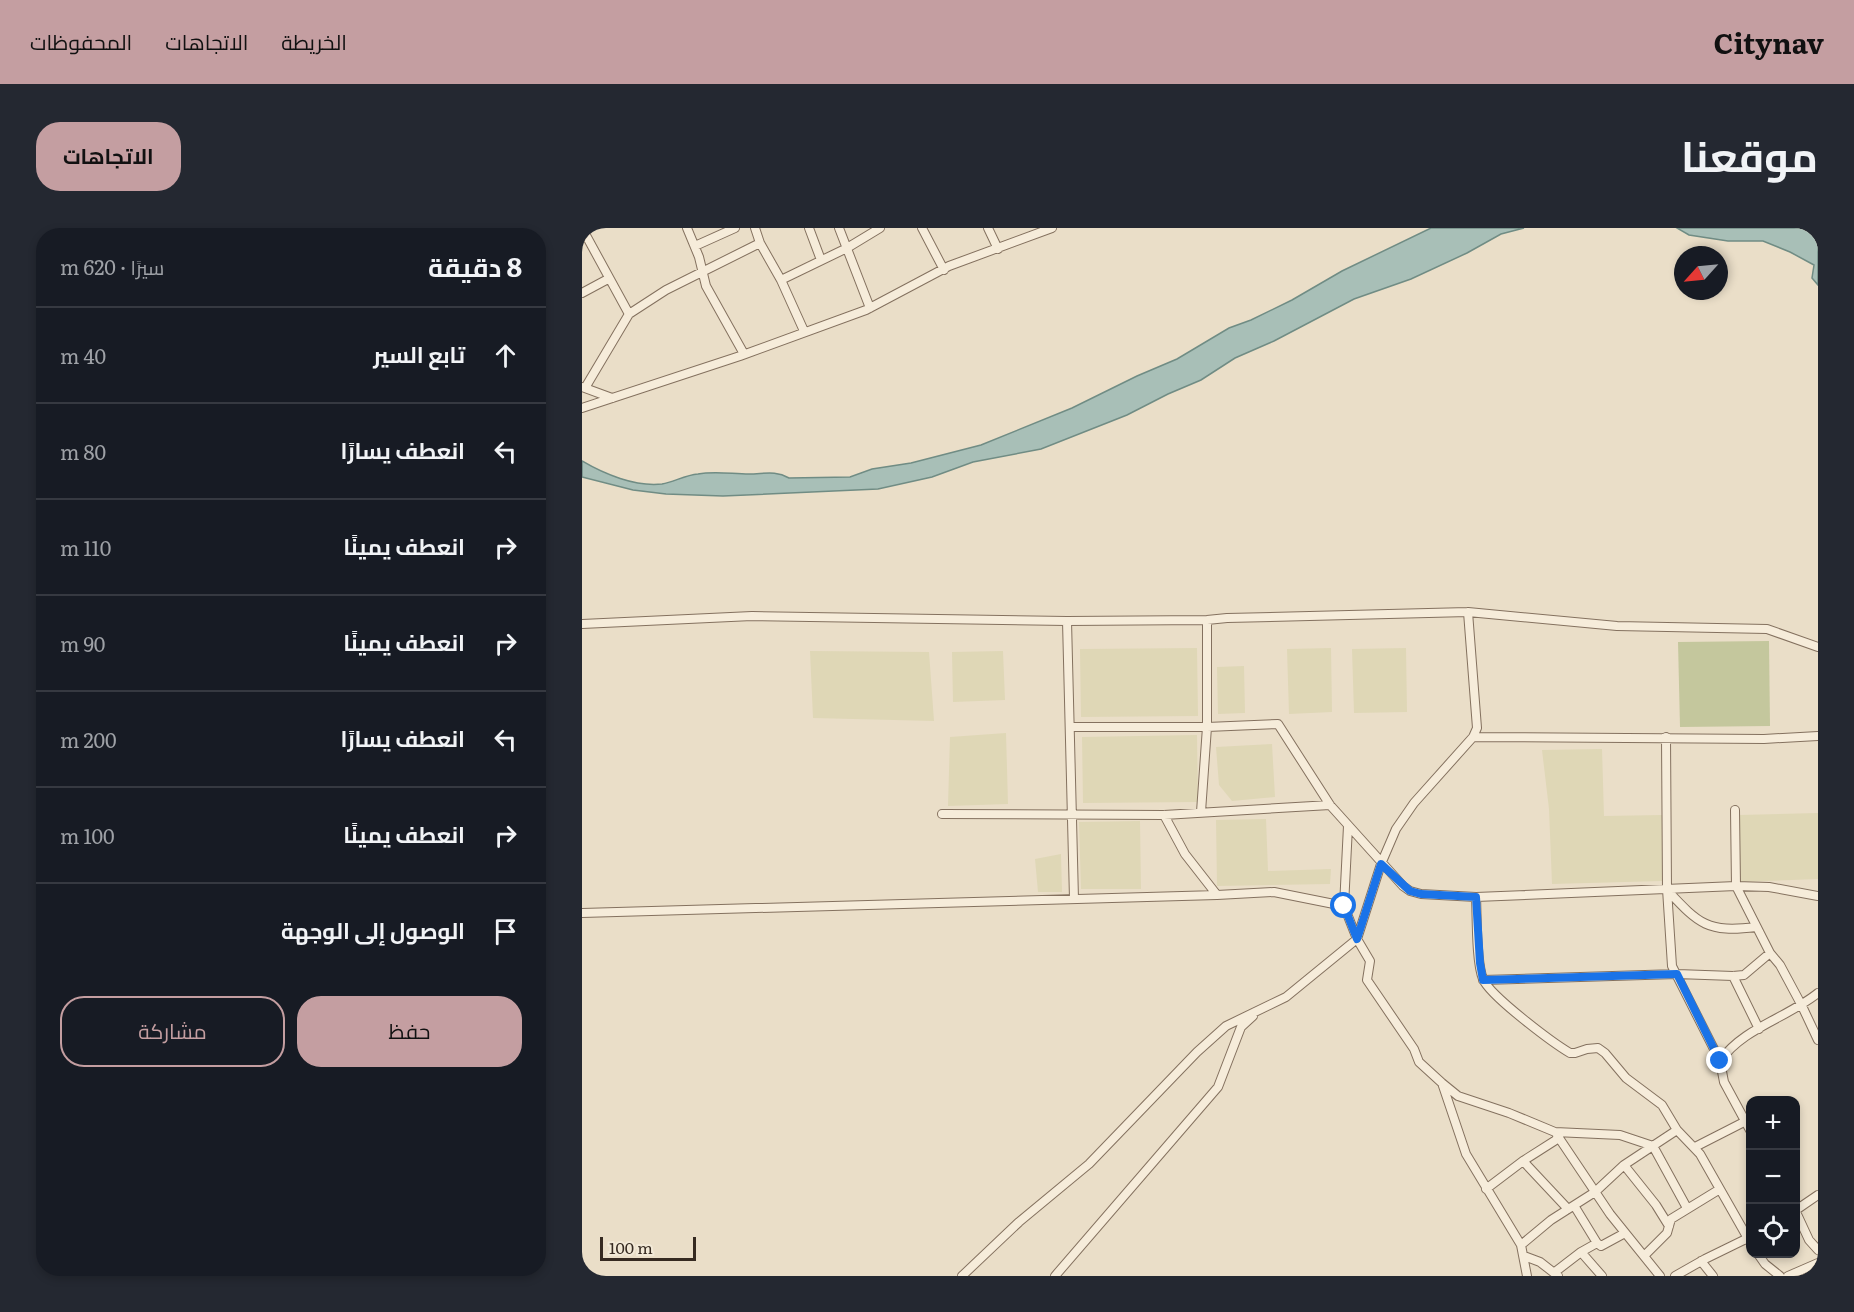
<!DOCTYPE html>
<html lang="ar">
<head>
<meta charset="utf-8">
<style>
	body { margin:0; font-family:Literata,Cairo,serif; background:#242831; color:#f1f3f6; direction:rtl }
	.controls { position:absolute; right:18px; bottom:18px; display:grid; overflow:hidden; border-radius:12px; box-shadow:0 3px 9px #0003 }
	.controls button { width:54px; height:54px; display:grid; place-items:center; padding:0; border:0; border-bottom:2px solid #363941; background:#171b24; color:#f1f3f6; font:30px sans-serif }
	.compass { position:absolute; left:1092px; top:18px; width:54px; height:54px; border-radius:50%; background:#171b24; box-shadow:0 3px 9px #0003; rotate:243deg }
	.scale { position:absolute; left:18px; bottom:15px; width:96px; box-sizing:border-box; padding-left:6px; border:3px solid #362a21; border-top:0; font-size:16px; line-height:21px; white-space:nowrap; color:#362a21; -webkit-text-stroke:4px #f2e9d7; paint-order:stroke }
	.stop { position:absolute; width:18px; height:18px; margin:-14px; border:4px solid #1a73e8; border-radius:50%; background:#fff }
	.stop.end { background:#1a73e8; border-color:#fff; box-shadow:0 2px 6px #0008 }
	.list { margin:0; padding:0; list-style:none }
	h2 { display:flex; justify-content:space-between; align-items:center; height:78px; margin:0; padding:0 24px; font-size:26px }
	h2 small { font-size:20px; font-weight:400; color:#9ea1a6 }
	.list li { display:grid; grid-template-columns:39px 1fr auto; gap:18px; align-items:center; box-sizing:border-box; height:96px; padding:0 24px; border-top:2px solid #363941 }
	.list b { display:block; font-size:22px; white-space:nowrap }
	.list em { font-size:20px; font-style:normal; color:#9ea1a6 }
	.actions { display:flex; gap:12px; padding:18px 24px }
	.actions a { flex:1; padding:14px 0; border:2px solid #c49ea1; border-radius:24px; text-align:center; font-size:21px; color:#c49ea1 }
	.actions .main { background:#c49ea1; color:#111 }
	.icon { flex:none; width:33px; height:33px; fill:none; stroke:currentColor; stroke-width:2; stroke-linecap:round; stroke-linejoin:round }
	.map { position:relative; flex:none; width:1236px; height:1048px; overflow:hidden; direction:ltr; border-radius:24px }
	header { display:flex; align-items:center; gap:36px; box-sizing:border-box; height:84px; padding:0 30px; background:#c49ea1; color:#111 }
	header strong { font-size:28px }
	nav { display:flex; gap:33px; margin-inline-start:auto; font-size:21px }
	.intro { display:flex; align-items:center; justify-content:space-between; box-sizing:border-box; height:144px; padding:0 36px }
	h1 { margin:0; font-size:42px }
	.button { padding:15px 27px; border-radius:24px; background:#c49ea1; color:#111; font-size:21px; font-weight:700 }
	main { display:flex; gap:36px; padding:0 36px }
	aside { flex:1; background:#171b24; border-radius:24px; box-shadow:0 3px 9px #0003 }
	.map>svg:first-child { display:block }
	.farmland { fill:#dfd7b6 }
	.green { fill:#c4c79d }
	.water { fill:#a8bfb7; stroke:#708c84; stroke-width:1.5 }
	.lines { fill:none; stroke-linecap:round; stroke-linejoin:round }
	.minor-casing { stroke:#84715f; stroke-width:10 }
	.minor { stroke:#f6ecda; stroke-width:8 }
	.route { stroke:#1a73e8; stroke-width:8 }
</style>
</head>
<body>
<header>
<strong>Citynav</strong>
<nav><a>الخريطة</a><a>الاتجاهات</a><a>المحفوظات</a></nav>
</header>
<div class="intro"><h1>موقعنا</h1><a class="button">الاتجاهات</a></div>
<main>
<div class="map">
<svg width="1236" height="1048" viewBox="0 0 1236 1048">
	<rect width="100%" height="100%" fill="#eadec8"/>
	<path class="farmland" d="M615 420 616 488 499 489 498 421Z
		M749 420 750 484 707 486 705 421Z
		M824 420 825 484 772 485 770 421Z
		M228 423 347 424 352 493 231 490Z
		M421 423 423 472 371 474 370 424Z
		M662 438 663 485 636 486 635 439Z
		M424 505 426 576 366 578 368 509Z
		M615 507 616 574 501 575 500 509Z
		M690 516 693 569 650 573 637 557 634 519Z
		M1020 521 1022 588 1080 587V653L970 656 967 581 960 522Z
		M1236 585V651L1158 654 1157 587Z
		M684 591 686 643 749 641 748 656 635 658 634 592Z
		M558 593 559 661H499L497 594Z
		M479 626 480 664H456L453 631Z"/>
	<path class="green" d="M1187 413 1188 498 1098 499 1096 414Z"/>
	<path class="water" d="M849 0H942L919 6 885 25 829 51 772 71 692 113 653 130 619 152 586 166 545 187 459 221 391 234 350 249 296 261 141 268 84 266 51 262 0 249V233C22 246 53 259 80 256 92 254 103 247 116 246 133 243 150 246 167 246 182 246 193 242 207 250L268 249 290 241 329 235 399 217 490 180 555 148 595 131 647 100 669 92 710 72 760 43Z
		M1095 0H1236V57L1230 50 1232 37 1208 24 1181 13H1146L1107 7Z"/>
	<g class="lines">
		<g class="minor-casing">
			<path id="minor" d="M0 0 47 86
				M105 0 117 29 124 58 162 126
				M173 0 178 15 199 52 222 103
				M227 0 239 32
				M257 0 288 80
				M340 0 362 42
				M406 0 416 21
				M113 18 153 0
				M199 52 265 20 298 0
				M0 65 26 51
				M0 159 30 170
				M3 160 47 86 84 62 178 15
				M0 180 158 128 284 82 367 38 470 0
				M485 393 492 671
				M0 396 170 388 485 393 625 392 645 390 886 384 1035 398 1185 401 1236 419
				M489 499H625L696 496 748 577 821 658 828 663 839 666 894 669 1154 658 1187 659 1236 668
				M891 509 1182 511 1236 508
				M1084 509 1085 661 1090 738 1138 833 1142 854 1168 902
				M1153 582 1154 658 1188 725 1198 737 1220 778 1236 812
				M619 584 625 499V392
				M360 586 582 587 748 577
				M582 587 603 626 635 667 692 664 762 678
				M766 598 762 678 775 711 788 733 785 752 832 821 837 834 860 855 876 868 927 885 973 904 1028 986 1078 1048
				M1085 662C1117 696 1125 705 1174 699
				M894 669C895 689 894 734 901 751 908 768 971 815 988 825H993L1005 821 1016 820 1023 825 1044 850 1080 877 1095 902 1118 926 1168 1014
				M0 685 635 667
				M1151 748 1177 801
				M901 752 1095 746 1151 748 1162 747 1188 725
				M1138 833C1161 800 1205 790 1236 765
				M860 855 884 926 939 1017 945 1048
				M973 904 1038 907 1071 918 1105 980
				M1113 919 1164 893
				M941 933 986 981
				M1042 937 1074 977 1087 998
				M904 961 941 933 977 910
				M993 979 1015 1015 1019 1018 1043 1005
				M1214 982 1236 967
				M1214 984 1227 1012 1236 1022
				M939 1017 969 992 1013 964 1042 937 1095 902
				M999 1024 1020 1048
				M1176 1026 1183 1036 1198 1048
				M1063 1027 1085 1005 1089 991 1138 961
				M942 1028 958 1034 976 1048
				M1119 1033 1131 1048
				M973 1044 999 1024 1015 1015
				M380 1048 437 994 507 936 615 824 644 798 704 769 775 711 799 636 814 601 832 575 891 509 895 500 886 384
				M473 1048 636 859 659 799 671 788
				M1093 1048 1123 1031 1168 1009
				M1206 1048 1236 1035"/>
		</g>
		<use href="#minor" class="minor"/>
	</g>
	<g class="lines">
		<path class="route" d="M762 678 775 711 799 636 828 663 839 666 894 669 898 735 901 752 1095 746 1138 833"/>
	</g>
</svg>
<div class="controls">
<button>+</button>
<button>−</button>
<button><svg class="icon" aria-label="locate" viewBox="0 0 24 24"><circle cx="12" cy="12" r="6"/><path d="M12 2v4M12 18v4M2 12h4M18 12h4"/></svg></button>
</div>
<svg class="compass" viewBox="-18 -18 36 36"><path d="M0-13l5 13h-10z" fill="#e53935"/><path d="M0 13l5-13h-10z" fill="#9ea1a6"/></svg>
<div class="scale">100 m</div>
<div class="stop" style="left:762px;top:678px"></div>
<div class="stop end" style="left:1138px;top:833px"></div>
</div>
<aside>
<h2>8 دقيقة<small>سيرًا · 620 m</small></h2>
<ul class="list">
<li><svg class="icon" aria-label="ahead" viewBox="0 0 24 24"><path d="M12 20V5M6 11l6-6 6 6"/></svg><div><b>تابع السير</b></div><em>40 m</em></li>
<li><svg class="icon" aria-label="left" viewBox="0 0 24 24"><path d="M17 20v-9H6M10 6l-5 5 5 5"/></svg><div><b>انعطف يسارًا</b></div><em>80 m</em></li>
<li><svg class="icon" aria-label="right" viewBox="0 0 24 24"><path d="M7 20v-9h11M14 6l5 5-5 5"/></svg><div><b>انعطف يمينًا</b></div><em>110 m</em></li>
<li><svg class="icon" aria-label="right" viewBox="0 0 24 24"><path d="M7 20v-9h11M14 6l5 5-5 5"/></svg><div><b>انعطف يمينًا</b></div><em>90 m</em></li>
<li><svg class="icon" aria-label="left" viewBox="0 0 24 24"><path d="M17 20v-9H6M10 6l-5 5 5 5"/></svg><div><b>انعطف يسارًا</b></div><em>200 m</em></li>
<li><svg class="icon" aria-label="right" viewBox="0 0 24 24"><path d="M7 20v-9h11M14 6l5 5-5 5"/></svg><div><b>انعطف يمينًا</b></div><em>100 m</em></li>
<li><svg class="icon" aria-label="arrive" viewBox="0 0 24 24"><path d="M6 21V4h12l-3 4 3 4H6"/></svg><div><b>الوصول إلى الوجهة</b></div></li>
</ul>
<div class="actions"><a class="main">حفظ</a><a>مشاركة</a></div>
</aside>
</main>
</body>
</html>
